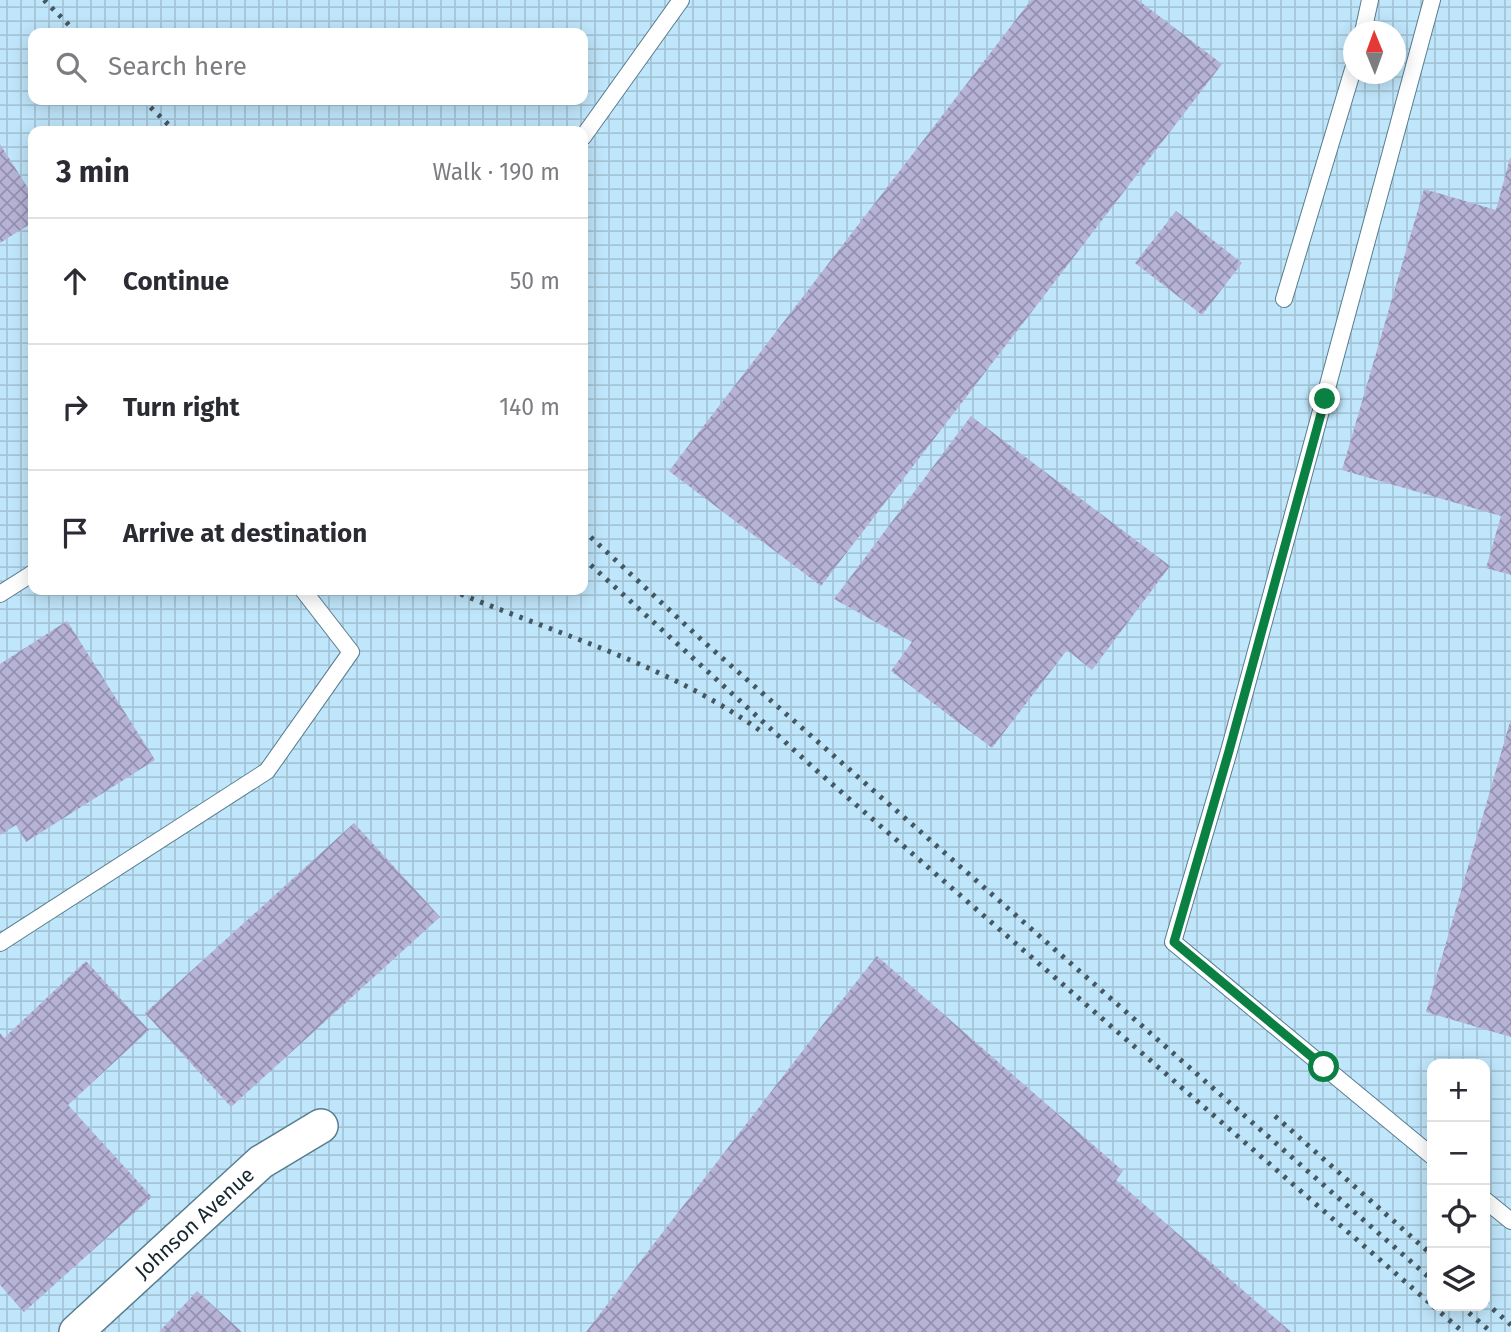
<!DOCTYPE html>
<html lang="en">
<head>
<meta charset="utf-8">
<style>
	body { margin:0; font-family:"Fira Sans",sans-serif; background:#f7f7f7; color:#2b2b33 }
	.controls { position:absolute; right:21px; bottom:21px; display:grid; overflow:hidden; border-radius:14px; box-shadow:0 4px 18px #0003 }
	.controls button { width:63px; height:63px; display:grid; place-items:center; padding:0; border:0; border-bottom:2px solid #e1e1e2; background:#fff; color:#2b2b33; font:35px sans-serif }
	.compass { position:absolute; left:1343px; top:21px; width:63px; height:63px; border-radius:50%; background:#fff; box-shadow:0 4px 18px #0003; rotate:359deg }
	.stop { position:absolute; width:21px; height:21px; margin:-16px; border:5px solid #0b8043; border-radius:50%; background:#fff }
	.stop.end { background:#0b8043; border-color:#fff; box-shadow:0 2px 7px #0008 }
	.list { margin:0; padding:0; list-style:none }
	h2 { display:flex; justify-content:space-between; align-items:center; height:91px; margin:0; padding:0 28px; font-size:30px }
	h2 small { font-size:23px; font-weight:400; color:#7c7c81 }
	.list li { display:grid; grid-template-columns:46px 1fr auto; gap:21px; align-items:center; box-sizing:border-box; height:126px; padding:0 28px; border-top:2px solid #e1e1e2 }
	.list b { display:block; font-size:26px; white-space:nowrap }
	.list em { font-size:23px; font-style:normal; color:#7c7c81 }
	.icon { flex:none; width:38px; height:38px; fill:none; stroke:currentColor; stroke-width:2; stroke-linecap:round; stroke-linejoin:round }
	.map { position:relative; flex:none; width:1511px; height:1332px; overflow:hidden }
	.search { position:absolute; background:#fff; box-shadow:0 4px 18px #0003; left:28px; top:28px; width:560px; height:77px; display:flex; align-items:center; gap:18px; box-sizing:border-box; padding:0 24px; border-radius:14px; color:#7c7c81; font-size:26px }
	.panel { position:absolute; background:#fff; box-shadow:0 4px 18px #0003; left:28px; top:126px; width:560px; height:469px; border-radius:14px }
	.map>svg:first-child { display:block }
	.industrial { fill:url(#industrial-grid); fill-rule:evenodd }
	.building { fill:url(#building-cross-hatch) }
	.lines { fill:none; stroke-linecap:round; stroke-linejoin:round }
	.lane-casing { stroke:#577d90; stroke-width:18 }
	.street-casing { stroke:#577d90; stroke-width:36 }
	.lane { stroke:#fff; stroke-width:16 }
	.street { stroke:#fff; stroke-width:33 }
	.rail { stroke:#455861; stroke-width:5; stroke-dasharray:3.5 7; stroke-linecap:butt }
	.route { stroke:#0b8043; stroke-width:9 }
	.labels { text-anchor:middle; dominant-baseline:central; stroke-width:5; stroke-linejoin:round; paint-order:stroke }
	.street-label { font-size:21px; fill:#16262e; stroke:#f1f9fd }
</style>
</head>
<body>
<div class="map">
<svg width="1511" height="1332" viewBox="0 0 1511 1332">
	<defs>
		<pattern id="industrial-grid" width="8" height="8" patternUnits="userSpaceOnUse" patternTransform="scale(1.75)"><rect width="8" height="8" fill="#c0e6fb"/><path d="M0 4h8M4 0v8" fill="none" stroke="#a4c5d7"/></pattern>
		<pattern id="building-cross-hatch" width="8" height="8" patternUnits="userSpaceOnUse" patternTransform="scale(1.75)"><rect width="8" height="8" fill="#b7b3d7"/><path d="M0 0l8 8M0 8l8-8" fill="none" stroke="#9491af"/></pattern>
	</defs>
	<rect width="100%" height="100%" fill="#d6effc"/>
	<path class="industrial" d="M0 0H1511V1332H0ZM1354 32H1396V74H1354ZM33 33H583V100H33ZM33 131H583V590H33ZM1432 1064H1485V1306H1432Z"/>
	<path class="building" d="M1031 0H1138L1222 64 821 586 669 471Z
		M0 144 33 196V222L0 243Z
		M1510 158H1511V575L1486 568 1501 516 1342 470 1424 189 1496 210Z
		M1176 211 1242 263 1202 315 1135 263Z
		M971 416 1170 566 1092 670 1067 650 992 748 891 671 912 642 834 599Z
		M67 621 155 760 26 842 16 825 0 835V664Z
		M1510 722H1511V1037L1426 1012Z
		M354 823 440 917 231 1107 145 1013Z
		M877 956 1123 1171 1116 1180 1291 1332H586L834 1010Z
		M86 961 149 1030 68 1105 152 1197 24 1312 0 1285V1033L4 1038Z
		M197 1291 242 1332H159Z"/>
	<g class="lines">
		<g class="lane-casing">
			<path id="lane" d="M1432 0 1229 751 1173 942 1432 1156
				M1363 32 1370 0
				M583 137 681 0
				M1284 299 1354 66
				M0 594 33 573
				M0 943 267 771 351 652 303 590
				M1485 1200 1511 1221"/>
		</g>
		<g class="street-casing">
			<g id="street">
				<path id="s1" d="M76 1332 261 1162 321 1126"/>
			</g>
		</g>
		<use href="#lane" class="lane"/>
		<use href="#street" class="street"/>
		<path class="rail" d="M44 0 77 33
			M143 100 175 131
			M583 530 704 642 1432 1280
			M583 558 816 770 1432 1305
			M451 590C556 634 668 664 762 732
			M1275 1116 1432 1255
			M1485 1302 1511 1325
			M1433 1306 1463 1332
			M1461 1306 1491 1332"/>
	</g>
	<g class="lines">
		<path class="route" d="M1324 1067 1174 942 1229 751 1325 399"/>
	</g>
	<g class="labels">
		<g class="street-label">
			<text stroke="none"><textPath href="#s1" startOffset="161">Johnson Avenue</textPath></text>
		</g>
	</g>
</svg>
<div class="controls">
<button>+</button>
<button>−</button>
<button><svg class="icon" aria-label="locate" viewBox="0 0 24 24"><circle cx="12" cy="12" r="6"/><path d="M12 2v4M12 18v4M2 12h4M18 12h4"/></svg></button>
<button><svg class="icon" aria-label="layers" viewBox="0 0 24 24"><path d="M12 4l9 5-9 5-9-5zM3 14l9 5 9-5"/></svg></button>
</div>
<svg class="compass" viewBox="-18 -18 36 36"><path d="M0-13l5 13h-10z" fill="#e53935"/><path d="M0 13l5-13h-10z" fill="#7c7c81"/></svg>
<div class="stop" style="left:1324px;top:1067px"></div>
<div class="stop end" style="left:1325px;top:399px"></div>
<div class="search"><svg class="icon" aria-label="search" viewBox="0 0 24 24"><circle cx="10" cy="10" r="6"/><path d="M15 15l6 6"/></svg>Search here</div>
<section class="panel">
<h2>3 min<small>Walk · 190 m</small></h2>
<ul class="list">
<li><svg class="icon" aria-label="ahead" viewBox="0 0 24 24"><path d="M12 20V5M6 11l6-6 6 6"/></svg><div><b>Continue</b></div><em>50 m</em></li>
<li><svg class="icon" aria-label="right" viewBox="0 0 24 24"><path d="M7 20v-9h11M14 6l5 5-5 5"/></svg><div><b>Turn right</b></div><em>140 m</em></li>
<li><svg class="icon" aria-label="arrive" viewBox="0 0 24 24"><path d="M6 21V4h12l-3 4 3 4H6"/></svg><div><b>Arrive at destination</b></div></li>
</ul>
</section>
</div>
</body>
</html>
